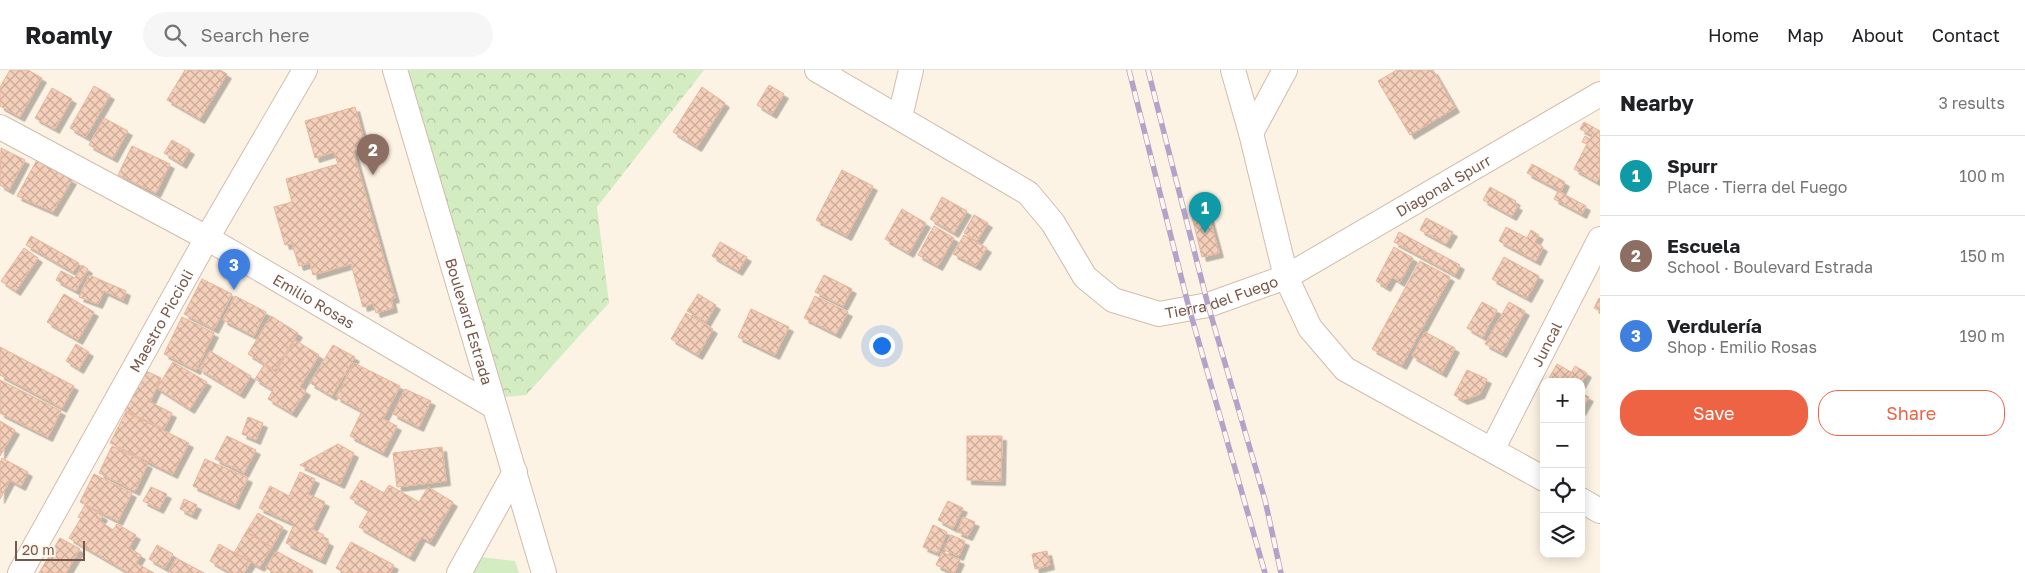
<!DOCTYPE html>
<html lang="en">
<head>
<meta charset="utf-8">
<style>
	body { margin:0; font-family:"Golos Text",sans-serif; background:#f6f6f6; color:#202124 }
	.controls { position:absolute; right:15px; bottom:15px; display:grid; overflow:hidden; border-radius:10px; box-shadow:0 2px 12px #0003 }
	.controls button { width:45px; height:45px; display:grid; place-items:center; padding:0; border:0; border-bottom:1px solid #e0e0e0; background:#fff; color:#202124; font:25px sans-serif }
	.scale { position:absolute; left:15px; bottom:12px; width:70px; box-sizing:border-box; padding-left:5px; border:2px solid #785748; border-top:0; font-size:14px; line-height:18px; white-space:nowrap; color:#785748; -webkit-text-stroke:4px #fff7ec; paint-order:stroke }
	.you { position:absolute; left:881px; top:275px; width:18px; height:18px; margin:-12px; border:4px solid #fff; border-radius:50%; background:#1a73e8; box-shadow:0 0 0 8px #1a73e833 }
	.badge { display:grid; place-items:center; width:32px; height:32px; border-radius:50%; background:#ee6343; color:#fff; font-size:16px; font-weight:700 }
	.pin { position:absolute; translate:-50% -41px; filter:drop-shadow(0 1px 2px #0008) }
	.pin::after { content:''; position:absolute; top:26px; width:18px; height:15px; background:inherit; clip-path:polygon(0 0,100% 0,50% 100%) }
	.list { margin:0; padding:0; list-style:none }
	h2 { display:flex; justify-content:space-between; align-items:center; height:65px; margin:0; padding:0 20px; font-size:21px }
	h2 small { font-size:16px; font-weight:400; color:#757577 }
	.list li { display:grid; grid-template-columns:32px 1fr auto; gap:15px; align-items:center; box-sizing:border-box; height:80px; padding:0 20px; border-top:1px solid #e0e0e0 }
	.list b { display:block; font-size:19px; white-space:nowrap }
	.list p { margin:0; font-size:16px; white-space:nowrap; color:#757577 }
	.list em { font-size:16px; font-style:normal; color:#757577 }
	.actions { display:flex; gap:10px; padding:15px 20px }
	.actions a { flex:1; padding:11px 0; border:1px solid #ee6343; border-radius:20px; text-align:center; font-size:18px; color:#ee6343 }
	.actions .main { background:#ee6343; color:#fff }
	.icon { flex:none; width:28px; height:28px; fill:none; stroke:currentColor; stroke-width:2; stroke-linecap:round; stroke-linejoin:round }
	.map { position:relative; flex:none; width:1600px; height:503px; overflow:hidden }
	header { display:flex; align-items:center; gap:30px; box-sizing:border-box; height:70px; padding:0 25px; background:#fff; border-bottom:1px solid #e0e0e0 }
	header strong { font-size:24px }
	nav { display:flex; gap:28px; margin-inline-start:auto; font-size:18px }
	.search { width:350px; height:45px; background:#f6f6f6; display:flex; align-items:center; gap:12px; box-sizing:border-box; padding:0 18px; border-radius:28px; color:#757577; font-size:19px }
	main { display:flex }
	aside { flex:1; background:#fff }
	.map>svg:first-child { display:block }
	.forest { fill:url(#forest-crowns) }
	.pitch { fill:#d4ecc2 }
	.building { fill:url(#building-cross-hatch); stroke:#e8b59a; filter:url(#shadow) }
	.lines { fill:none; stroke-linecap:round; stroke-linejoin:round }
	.minor-casing { stroke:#d2bcac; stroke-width:26 }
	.minor { stroke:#fff; stroke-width:24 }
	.rail-casing { stroke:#b5a2c8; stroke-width:5.5 }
	.rail { stroke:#fff7ec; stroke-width:4; stroke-dasharray:11; stroke-linecap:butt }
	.labels { text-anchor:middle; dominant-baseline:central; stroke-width:5; stroke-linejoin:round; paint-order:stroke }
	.street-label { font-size:15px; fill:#785748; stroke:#fff7ec }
</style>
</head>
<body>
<header>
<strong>Roamly</strong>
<div class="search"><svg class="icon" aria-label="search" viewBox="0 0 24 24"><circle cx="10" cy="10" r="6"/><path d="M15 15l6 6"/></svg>Search here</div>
<nav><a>Home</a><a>Map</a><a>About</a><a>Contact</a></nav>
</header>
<main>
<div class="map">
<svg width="1600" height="503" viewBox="0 0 1600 503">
	<defs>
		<pattern id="forest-crowns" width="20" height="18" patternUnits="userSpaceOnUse" patternTransform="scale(1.25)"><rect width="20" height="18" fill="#d4ecc2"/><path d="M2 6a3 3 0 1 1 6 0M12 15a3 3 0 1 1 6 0" fill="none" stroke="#b1c2a0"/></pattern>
		<pattern id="building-cross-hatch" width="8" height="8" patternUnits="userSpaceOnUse" patternTransform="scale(1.25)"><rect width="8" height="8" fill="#f4cfba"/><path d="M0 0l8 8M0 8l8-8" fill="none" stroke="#caab99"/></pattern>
		<filter id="shadow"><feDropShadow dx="4.5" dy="4.5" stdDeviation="0" flood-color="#0004"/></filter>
	</defs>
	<rect width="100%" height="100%" fill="#fdf3e4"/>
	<path class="forest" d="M408 0H704L597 137 609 233 526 325 504 327Z"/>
	<path class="pitch" d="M481 487 515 491 519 503H472Z"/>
	<path class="building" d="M10 0H28L42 8 20 47 0 36V17Z
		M185 0H220L227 4 200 49 167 30Z
		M1397 0H1433L1455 38 1410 65 1378 11Z
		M769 15 784 24 772 44 757 35Z
		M94 16 110 25 86 67 70 58Z
		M702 17 725 33 697 77 673 62Z
		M52 18 72 29 55 59 35 48Z
		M355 37 366 78 353 81 395 228 391 229 393 238 376 243 373 234 363 237 351 194 313 205 310 193 299 196 292 174 285 175 274 137 292 132 286 109 338 94 334 82 315 88 305 51Z
		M104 48 128 61 113 88 89 75Z
		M1584 52 1600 61V84L1598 89 1600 90V106L1597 112 1574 99 1587 74 1582 72 1585 66 1590 69 1592 65 1580 59Z
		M172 70 190 80 182 94 164 83Z
		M132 76 170 94 156 123 118 105Z
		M1 78 25 90 9 120 0 115Z
		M37 90 72 110 53 142 17 126Z
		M1532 94 1565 112 1561 121 1527 103Z
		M842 100 873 116 847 166 816 150Z
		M1490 117 1516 131 1514 134 1518 136 1512 146 1483 130Z
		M1558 121 1586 136 1582 144 1554 129Z
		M942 127 967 141 954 163 930 149Z
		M902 139 926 153 909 183 885 169Z
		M1207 139 1219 183 1202 187 1191 143Z
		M974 145 988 153 977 171 964 163Z
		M1426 148 1453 162 1446 174 1420 160Z
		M934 156 954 168 938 196 918 185Z
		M1506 157 1527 168 1531 160 1539 165 1535 172 1543 177 1536 191 1499 171Z
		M1399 162 1460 195 1455 205 1394 172Z
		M964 165 987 178 976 196 953 184Z
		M31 166 79 193 73 202 26 175Z
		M720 172 747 187 738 201 712 186Z
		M1394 177 1413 188 1400 212 1392 207 1386 217 1376 211Z
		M24 178 38 188 16 221 1 211Z
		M1504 187 1539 206 1527 228 1492 209Z
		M1420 191 1450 207 1402 295 1372 279Z
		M82 195 88 199 76 221 56 210 61 201 75 208Z
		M89 205 126 221 123 230 104 221 98 234 79 227Z
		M824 205 852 219 843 236 815 222Z
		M202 209 232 224 214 259 184 244Z
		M64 224 94 242 78 270 47 252Z
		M698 224 716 235 706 252 687 241Z
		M235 226 266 242 254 266 223 250Z
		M815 226 848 242 836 264 804 248Z
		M1599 228 1600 229V241L1594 238Z
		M1482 232 1497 240 1483 267 1467 258Z
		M1509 232 1525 241 1502 283 1485 274Z
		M751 239 789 257 775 285 738 267Z
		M686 243 713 259 698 285 671 269Z
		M271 246 298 263 275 300 248 284Z
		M182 247 214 263 196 300 164 284Z
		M1425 262 1455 278 1442 303 1412 286Z
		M295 270 319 285 300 317 306 321 292 343 268 329 273 320 255 309 264 295 276 302Z
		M76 274 89 282 79 299 66 291Z
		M333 275 355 287 332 326 310 313Z
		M0 277 74 316 62 338 0 305Z
		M210 281 251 306 240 324 199 299Z
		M173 292 207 312 190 339 157 318Z
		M354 293 400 316 383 349 397 356 383 383 350 366 362 341 336 327Z
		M1557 294 1571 302 1566 312H1547Z
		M1575 296 1587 303 1581 314V312H1566Z
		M144 300 161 308 150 332 172 343 164 359 124 340Z
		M1467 300 1487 309 1480 324 1463 330 1454 325Z
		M0 310 61 341 48 367 0 343Z
		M405 319 431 331 419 357 393 344Z
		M1581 323 1589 327 1581 341Z
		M126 342 189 373 173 404 110 373Z
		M248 347 263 353 256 370 242 364Z
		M0 351 15 360 0 386Z
		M227 366 256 380 244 403 215 389Z
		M967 366H1002L1001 411 967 410Z
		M338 374 354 383 340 414 300 395Z
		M112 376 148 394 135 421 99 403Z
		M442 377 446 411 397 417 393 383Z
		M2 388 28 402 21 416 10 410 0 429V393Z
		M205 389 248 408 235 435 193 416Z
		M300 402 315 409 308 424 325 432 312 459 324 465 322 468 329 472 321 490 286 473 294 454 259 438 270 416 289 426Z
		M94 404 132 423 118 451 80 432Z
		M361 410 384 423 389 415 419 432 428 417 453 432 430 472 421 467 410 487 359 457 369 440 350 428Z
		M151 417 167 424 159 439 143 431Z
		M184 429 197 435 192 445 180 439Z
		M948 431 963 438 953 458 938 450Z
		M85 435 103 446 100 451 113 460 117 454 136 465 129 478 141 485 136 493 154 503H129L69 468 81 448 78 447Z
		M258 443 283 457 272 477 246 462Z
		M963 447 975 452 968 466 957 462Z
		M933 455 947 462 938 483 923 477Z
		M246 462 272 477 260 497 234 483Z
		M951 465 965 471 959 486 944 480Z
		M60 468 80 479 66 503H39Z
		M351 472 394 495 390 503H345L336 498Z
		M219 474 251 492 244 503H231L210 491Z
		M157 475 173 484 165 498 149 489Z
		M276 481 313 501 311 503H275L266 498Z
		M1047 481 1050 495 1035 499 1032 484Z
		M942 482 960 490 954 503 936 495Z
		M176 488 204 503H173L169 501Z"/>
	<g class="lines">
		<g class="minor-casing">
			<g id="minor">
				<path id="s1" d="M395 0 544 503"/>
				<path id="s2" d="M817 0 1028 123 1053 153 1085 207 1113 230 1159 244 1208 235 1286 207 1600 24"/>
				<path d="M1233 0 1251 63 1286 207 1310 258 1345 299 1544 409"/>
				<path d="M900 47 911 0"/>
				<path id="s3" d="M0 57 207 168 493 336"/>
				<path d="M1251 63 1285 0"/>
				<path id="s4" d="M1492 380 1600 169"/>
				<path d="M1581 430 1600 441"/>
				<path id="s5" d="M20 503 207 168 305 0"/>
				<path d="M459 503 515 402"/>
			</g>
		</g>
		<use href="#minor" class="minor"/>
		<g class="rail-casing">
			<path id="rail" d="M1129 0 1189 238 1265 503
				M1148 0 1208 235 1265 430 1281 503"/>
		</g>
		<use href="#rail" class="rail"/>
	</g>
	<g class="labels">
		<g class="street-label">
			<text stroke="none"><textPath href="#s2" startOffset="745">Diagonal Spurr</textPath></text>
			<text stroke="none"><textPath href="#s2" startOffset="495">Tierra del Fuego</textPath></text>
			<text stroke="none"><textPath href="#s3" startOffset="359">Emilio Rosas</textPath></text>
			<text stroke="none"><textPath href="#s5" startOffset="289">Maestro Piccioli</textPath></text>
			<text stroke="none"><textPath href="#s1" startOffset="262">Boulevard Estrada</textPath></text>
			<text stroke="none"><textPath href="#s4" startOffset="119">Juncal</textPath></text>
		</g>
	</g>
</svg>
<div class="controls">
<button>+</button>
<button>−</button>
<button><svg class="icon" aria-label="locate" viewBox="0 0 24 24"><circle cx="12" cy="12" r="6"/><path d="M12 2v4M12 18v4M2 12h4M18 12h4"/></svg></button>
<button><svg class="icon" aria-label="layers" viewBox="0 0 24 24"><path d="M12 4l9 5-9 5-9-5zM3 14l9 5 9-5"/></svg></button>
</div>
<div class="scale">20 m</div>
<div class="you"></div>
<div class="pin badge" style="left:1205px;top:163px;background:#0f9aa8">1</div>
<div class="pin badge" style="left:373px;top:105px;background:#8d6e63">2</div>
<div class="pin badge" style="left:234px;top:220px;background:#3f7fe0">3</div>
</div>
<aside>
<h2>Nearby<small>3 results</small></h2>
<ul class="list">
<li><span class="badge" style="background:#0f9aa8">1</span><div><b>Spurr</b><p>Place · Tierra del Fuego</p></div><em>100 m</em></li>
<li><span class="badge" style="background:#8d6e63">2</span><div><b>Escuela</b><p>School · Boulevard Estrada</p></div><em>150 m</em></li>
<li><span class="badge" style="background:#3f7fe0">3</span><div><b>Verdulería</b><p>Shop · Emilio Rosas</p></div><em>190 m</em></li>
</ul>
<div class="actions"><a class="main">Save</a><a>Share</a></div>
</aside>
</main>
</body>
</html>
